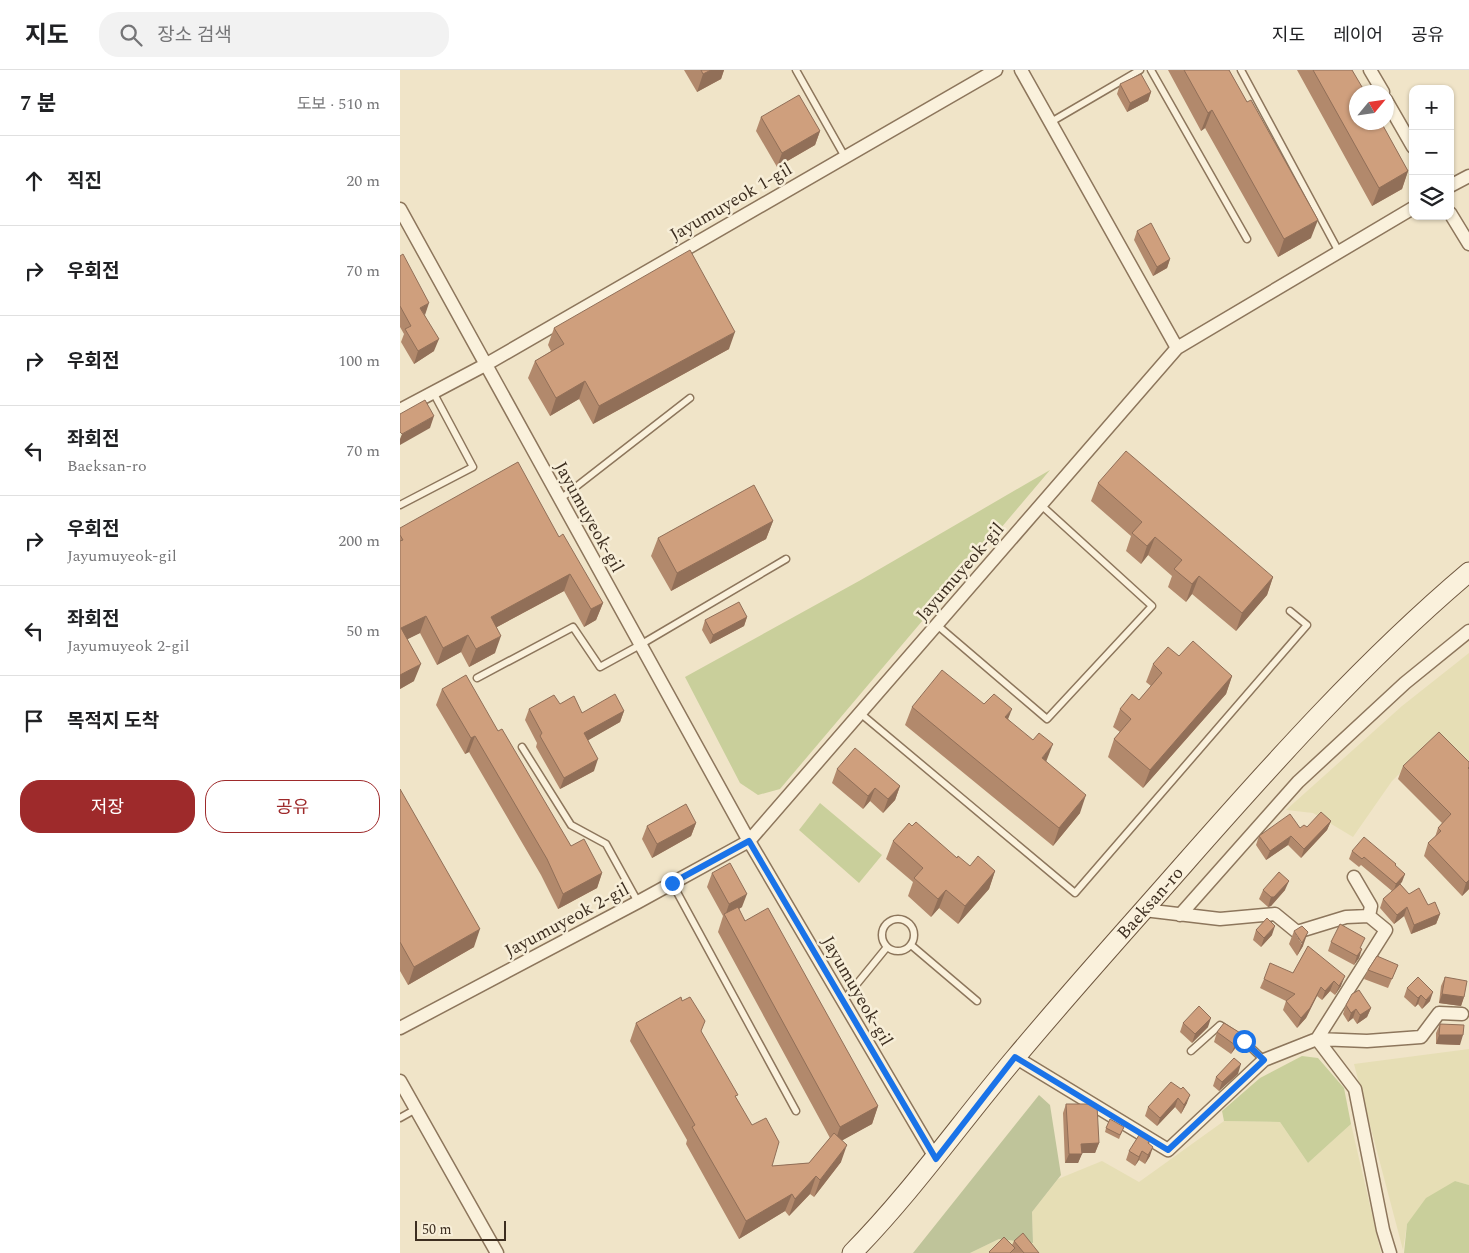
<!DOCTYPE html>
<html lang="ko">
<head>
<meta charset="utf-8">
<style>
	body { margin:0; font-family:Spectral,"Noto Sans KR",serif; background:#f2f2f2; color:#202124 }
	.controls { position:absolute; right:15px; top:15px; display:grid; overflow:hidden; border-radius:10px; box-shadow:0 1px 4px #0004 }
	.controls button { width:45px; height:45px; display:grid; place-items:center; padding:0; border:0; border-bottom:1px solid #e0e0e0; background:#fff; color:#202124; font:25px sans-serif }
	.compass { position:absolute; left:949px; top:15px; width:45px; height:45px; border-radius:50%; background:#fff; box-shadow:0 1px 4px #0004; rotate:61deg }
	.scale { position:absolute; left:15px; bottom:12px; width:91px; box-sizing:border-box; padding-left:5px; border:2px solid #3d2e20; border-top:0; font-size:14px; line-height:18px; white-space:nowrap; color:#3d2e20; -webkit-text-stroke:4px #f7eed8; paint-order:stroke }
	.stop { position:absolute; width:15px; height:15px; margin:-11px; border:4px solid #1a73e8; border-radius:50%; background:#fff }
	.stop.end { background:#1a73e8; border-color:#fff; box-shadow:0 1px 5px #0008 }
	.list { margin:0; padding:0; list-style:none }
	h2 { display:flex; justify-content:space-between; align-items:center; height:65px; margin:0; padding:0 20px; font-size:21px }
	h2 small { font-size:16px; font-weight:400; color:#757577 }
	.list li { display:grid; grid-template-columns:32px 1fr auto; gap:15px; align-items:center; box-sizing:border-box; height:90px; padding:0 20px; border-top:1px solid #e0e0e0 }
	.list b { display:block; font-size:19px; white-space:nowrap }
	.list p { margin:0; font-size:16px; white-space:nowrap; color:#757577 }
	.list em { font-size:16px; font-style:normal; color:#757577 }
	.actions { display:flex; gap:10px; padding:15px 20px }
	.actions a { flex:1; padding:11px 0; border:1px solid #9e2a2b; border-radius:20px; text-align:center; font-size:18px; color:#9e2a2b }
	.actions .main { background:#9e2a2b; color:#fff }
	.icon { flex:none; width:28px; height:28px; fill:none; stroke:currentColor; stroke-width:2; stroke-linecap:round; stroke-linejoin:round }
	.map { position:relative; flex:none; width:1069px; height:1183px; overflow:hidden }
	header { display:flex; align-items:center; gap:30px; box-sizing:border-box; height:70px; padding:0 25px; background:#fff; border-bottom:1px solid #e0e0e0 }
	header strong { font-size:24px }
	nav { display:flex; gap:28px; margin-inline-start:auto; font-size:18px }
	.search { width:350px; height:45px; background:#f2f2f2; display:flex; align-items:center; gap:12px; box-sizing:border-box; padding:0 18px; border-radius:20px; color:#757577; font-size:19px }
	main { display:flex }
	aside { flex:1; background:#fff }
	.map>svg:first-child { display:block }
	.farmland { fill:#e6deb5 }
	.green { fill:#c9cf9b }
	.cemetery { fill:#bfc49a }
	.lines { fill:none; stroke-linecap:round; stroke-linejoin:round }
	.service-casing { stroke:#8d765c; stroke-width:9 }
	.minor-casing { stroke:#8d765c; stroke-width:15 }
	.secondary-casing { stroke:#6f573f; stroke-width:21 }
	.service { stroke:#faf1dc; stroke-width:6 }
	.minor { stroke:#faf1dc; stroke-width:12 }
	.secondary { stroke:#faf1dc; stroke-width:19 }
	.wall { fill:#b2896c }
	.shaded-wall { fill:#916f58 }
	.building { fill:#cf9f7d; stroke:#916f58 }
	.route { stroke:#1a73e8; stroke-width:6 }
	.labels { text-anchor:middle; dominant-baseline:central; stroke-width:5; stroke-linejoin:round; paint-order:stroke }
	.street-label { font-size:18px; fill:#3d2e20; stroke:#f7eed8 }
</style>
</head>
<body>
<header>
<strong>지도</strong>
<div class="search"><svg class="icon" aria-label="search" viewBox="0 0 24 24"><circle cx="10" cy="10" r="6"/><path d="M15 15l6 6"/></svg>장소 검색</div>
<nav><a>지도</a><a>레이어</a><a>공유</a></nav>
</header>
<main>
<aside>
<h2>7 분<small>도보 · 510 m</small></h2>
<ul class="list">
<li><svg class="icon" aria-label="ahead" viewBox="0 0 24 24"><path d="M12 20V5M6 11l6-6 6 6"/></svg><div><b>직진</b></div><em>20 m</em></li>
<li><svg class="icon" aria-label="right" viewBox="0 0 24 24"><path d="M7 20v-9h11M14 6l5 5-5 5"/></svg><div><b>우회전</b></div><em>70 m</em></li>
<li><svg class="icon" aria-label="right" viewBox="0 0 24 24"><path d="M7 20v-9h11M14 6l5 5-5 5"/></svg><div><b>우회전</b></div><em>100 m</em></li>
<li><svg class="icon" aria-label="left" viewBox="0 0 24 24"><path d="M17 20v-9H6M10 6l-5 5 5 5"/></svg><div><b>좌회전</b><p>Baeksan-ro</p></div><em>70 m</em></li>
<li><svg class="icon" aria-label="right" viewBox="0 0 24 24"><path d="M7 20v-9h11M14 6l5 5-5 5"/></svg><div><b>우회전</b><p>Jayumuyeok-gil</p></div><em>200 m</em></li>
<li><svg class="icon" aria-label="left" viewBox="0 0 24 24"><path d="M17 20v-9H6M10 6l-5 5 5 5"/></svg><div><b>좌회전</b><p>Jayumuyeok 2-gil</p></div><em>50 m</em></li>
<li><svg class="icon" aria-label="arrive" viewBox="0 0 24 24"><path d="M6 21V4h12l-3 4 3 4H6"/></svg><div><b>목적지 도착</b></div></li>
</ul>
<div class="actions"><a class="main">저장</a><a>공유</a></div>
</aside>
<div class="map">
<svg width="1069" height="1183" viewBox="0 0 1069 1183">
	<rect width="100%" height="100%" fill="#f0e4c8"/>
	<path class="farmland" d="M1069 583V695L1038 666 992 711 953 767 913 743 886 740 1002 636Z
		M1069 979V1115L1055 1111 1007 1154 1003 1180 954 994Z
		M824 1051 880 1052 908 1093 951 1054 981 1183H570L599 1169 633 1173 632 1142 658 1109 702 1091 739 1112Z"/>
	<path class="green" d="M650 400 380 719 358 725 340 713 285 607 459 511Z
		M420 733 482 785 459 813 399 760Z
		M902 986 918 988 944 1018 951 1054 908 1093 880 1052 824 1051 822 1041 860 1008Z
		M1055 1111 1069 1115V1183H1004L1007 1154 1026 1128Z"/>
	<path class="cemetery" d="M639 1025 650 1035 661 1105 632 1142 633 1173 599 1169 570 1183H513Z"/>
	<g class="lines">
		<g class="service-casing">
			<path id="service" d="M396 0 445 87
				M751 0 847 169
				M841 0 939 182
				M651 52 740 0
				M159 430 290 328
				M0 435 73 397 33 322
				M537 555 647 649 752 536 641 435
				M77 608 173 557 200 597 240 575 386 489
				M460 643 675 823 907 555 890 541
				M122 677 171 755 206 774 238 832
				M272 813 396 1041
				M482 865a16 16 0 1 1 32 0a16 16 0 1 1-32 0Z
				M511 875 577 931
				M443 931 487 877
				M791 981 820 955 844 971 864 990
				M0 1048 16 1039"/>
		</g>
		<g class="minor-casing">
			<path id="minor" d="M621 0 777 278 1013 138
				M970 0 983 22
				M986 30 1013 77
				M1050 116 1069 106
				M0 139 349 771 536 1089
				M1050 143 1069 174
				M0 340 85 295 596 0
				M954 807 971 836 969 846
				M744 840 820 849 875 844 897 862 946 847 969 846 986 860 917 969 955 1019 983 1160 990 1183
				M780 845 898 712 1005 613 1069 561
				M0 958 238 832 349 771 777 278
				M615 987 768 1080 864 990 917 969 967 971 1021 967 1039 943 1062 944
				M0 1011 97 1183"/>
		</g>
		<g class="secondary-casing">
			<g id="secondary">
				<path id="s1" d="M452 1183C512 1122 560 1053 615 988 670 922 728 858 785 793 874 692 965 590 1069 502"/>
			</g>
		</g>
		<use href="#service" class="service"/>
		<use href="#minor" class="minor"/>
		<use href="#secondary" class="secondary"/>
	</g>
	<path class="wall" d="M284 0H324L321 9 297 22Z
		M768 0H829L847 32 911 168 878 187 805 58 801 61Z
		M897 0H952L1008 101 1002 119 972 136Z
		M720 14 751 22 748 31 727 42 717 24Z
		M361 47 420 61 415 75 377 97 356 61Z
		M737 161 770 189 767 198 753 206 734 170Z
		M0 186 25 245 34 281 14 294 1 272 4 264 0 257Z
		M154 258 329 279 193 354 179 329 150 346 128 308 135 291 151 281 148 275Z
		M698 413 873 507 867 525 836 561 792 524 786 532 768 517 772 506 748 485 741 494 726 481 731 466 691 431Z
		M373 451 366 469 271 521 251 486 258 468Z
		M0 458 159 467 203 533 196 550 184 557 164 521 97 557 95 583 69 597 61 582 37 595 20 563 7 569 14 611 0 619Z
		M347 547 344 556 310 574 302 560 305 550Z
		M779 586 832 606 826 624 743 718 708 687 714 669 720 662 713 657 720 639 739 630 751 616 746 612 753 594Z
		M42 619 98 661 171 776 202 803 197 818 158 839 141 805 69 682 65 684 36 635Z
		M160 634 182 643 224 641 220 652 188 670 194 701 160 719 136 677 137 673 125 650 129 639Z
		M584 634 608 649 646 693 680 743 653 776 505 655 512 637Z
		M1069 692V819L1062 826 1024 786 1028 773 1035 767 1038 758 1042 753 998 709 1003 696Z
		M437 699 500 716 495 730 483 743 470 731 463 739 432 713Z
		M0 719 74 877 8 915 0 901Z
		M931 751 927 760 901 788 888 775 866 790 856 775 859 766 907 757Z
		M296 753 291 766 252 788 242 769 247 756Z
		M512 756 557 788 570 796 595 801 589 819 558 854 539 838 531 847 508 826 513 812 486 789 493 771Z
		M952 781 996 794 995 796 1005 804 1000 814 1009 824 1028 835 1040 844 1036 854 1011 864 1004 846 994 854 980 838 983 829 992 821 961 795 959 797 949 789Z
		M312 803 342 837 339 839 345 851 478 1036 472 1054 442 1070 441 1092 414 1127 410 1124 389 1146 385 1141 339 1169 286 1074 287 1070 230 971 236 953 282 931 301 961 372 1096 409 1093 430 1068 318 862 323 846 307 817Z
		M863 820H885L871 836 868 837 859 829Z
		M856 860 872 865 861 877 853 870Z
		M894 861 903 876 897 886 889 874Z
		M931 872 961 878 959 888 954 895 928 881Z
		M908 876 941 916 935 925 930 921 922 930 917 926 906 948 897 958 883 940 886 931 860 918 864 909 893 903Z
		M998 895 988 918 964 909 968 900Z
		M1018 907 1030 931 1022 939 1018 934 1015 937 1004 927 1007 918Z
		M1045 907 1064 927 1061 936 1039 933 1041 916Z
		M946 935 971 938 967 947 957 954 953 948 948 952 943 944Z
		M783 953 808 957 792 973 780 962Z
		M1040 954 1060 975 1036 974V963Z
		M817 962 839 973 831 984 814 972Z
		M838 1004 819 1021 813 1016 816 1007Z
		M781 1019 787 1033 781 1044 775 1037 757 1056 745 1046 748 1037Z
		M666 1034 699 1073 695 1083H682L678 1093H665L663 1043Z
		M724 1057 719 1069 705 1062 706 1058Z
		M751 1068 749 1074 750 1086 745 1094 739 1090 735 1096 726 1090 729 1081Z
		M614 1171 639 1183H589V1182L612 1175Z"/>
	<path class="shaded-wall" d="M311 0H324L321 9 297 22 303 4Z
		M751 22 748 31 727 42 730 33Z
		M812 40 805 58 801 61 808 43Z
		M420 61 415 75 377 97 382 83Z
		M1008 101 1002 119 972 136 979 118Z
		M918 150 911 168 878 187 884 169Z
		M770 189 767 198 753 206 757 197Z
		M29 233 25 245 20 238Z
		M335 262 329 279 193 354 199 336Z
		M39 269 34 281 14 294 18 281Z
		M185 311 179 329 150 346 156 328Z
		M34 346 30 358 0 375V369L2 364Z
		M373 451 366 469 271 521 277 503Z
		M755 467 748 485 741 494 747 476Z
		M170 504 164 521 84 564 91 547Z
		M799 506 792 524 786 532 792 514Z
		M873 507 867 525 836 561 842 543Z
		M203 533 196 550 184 557 191 539Z
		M26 546 20 563 0 573 1 558Z
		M347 547 344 556 310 574 313 565Z
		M68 565 61 582 37 595 43 578Z
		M101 566 95 583 69 597 76 579Z
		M21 594 14 611 0 619V605Z
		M832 606 826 624 743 718 750 700Z
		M612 639 605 657V647Z
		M224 641 220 652 180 675 184 663Z
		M75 666 69 682 65 684 71 668Z
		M653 674 646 692 642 688Z
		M198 689 194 701 160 719 164 708Z
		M500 716 495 730 483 743 488 729Z
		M475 718 470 731 463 739 468 726Z
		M686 725 680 743 653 776 659 758Z
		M931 751 927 760 901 788 904 779Z
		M296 753 291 766 252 788 257 774Z
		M891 766 888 775 866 790 870 781Z
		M595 801 589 819 558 854 565 836Z
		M202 803 197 818 158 839 163 824Z
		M1005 804 1002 812 993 822 996 814Z
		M1069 810V819L1062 826 1066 813Z
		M889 811 885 820 871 836 868 837 871 827Z
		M546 820 539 838 531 847 538 829Z
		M347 824 342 837 325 847V846L329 834Z
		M1007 837 1004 846 994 854 997 845Z
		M1040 844 1036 854 1011 864 1014 855Z
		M875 856 872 865 861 877 864 868Z
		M80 859 74 877 8 915 14 897Z
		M908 862 903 876 897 886 902 873Z
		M962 879 959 888 954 895 957 886Z
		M945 906 941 916 935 925 939 916Z
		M934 911 930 921 922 930 925 921Z
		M921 917 917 926 906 948 897 958 901 948Z
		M1033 922 1030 931 1022 939 1026 930Z
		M1042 924 1064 927 1061 936 1039 933Z
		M1021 925 1018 934 1015 937 1018 928Z
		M971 938 967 947 957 954 960 945Z
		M956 939 953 948 948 952 951 943Z
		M811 948 808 957 792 973 795 964Z
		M842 964 839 973 831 984 835 975Z
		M1039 965H1063L1060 975 1036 974Z
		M841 994 838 1004 819 1021 822 1012Z
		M790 1025 787 1033 781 1044 784 1035Z
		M778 1028 775 1037 757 1056 760 1048Z
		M478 1036 472 1054 434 1075 440 1057Z
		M699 1073 695 1083H678L681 1074Z
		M447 1075 441 1092 414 1127 420 1110Z
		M753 1077 750 1086 745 1094 748 1085Z
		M742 1081 739 1090 735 1096 739 1087Z
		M669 1084H682L678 1093H665Z
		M416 1106 410 1124 389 1146 395 1129Z
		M392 1124 385 1141 339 1169 346 1151Z"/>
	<path class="building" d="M301 0H311L303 4Z
		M784 0H829L847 32 851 30 918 150 884 169 812 40 808 43Z
		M913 0H952L965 22H956V52H981L1008 101 979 118Z
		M741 4 751 22 730 33 720 14Z
		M399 25 420 61 382 83 361 47Z
		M751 153 770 189 757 197 737 161Z
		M290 180 335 262 199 336 185 311 156 328 135 291 164 274 154 258Z
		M3 184 29 233 20 238 39 269 18 281 5 259 11 256 0 236V186Z
		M25 330 34 346 2 364 0 362V344Z
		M726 381 873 507 842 543 799 506 792 514 774 499 782 490 755 467 747 476 732 463 742 452 698 413Z
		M118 392 159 467 163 464 203 533 191 539 170 504 91 547 101 566 76 579 68 565 43 578 26 546 1 558 21 594 0 605V471L3 470 0 465V458Z
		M354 415 373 451 277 503 258 468Z
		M339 532 347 547 313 565 305 550Z
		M793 571 832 606 750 700 714 669 731 649 720 639 732 624 739 630 762 603 753 594 768 577 779 586Z
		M542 600 584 634 594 624 612 639 605 647 633 670 639 663 653 674 642 688 686 725 659 758 512 637Z
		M66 605 98 661 102 659 171 776 184 769 202 803 163 824 147 789 75 666 71 668 42 619Z
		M215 624 224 641 184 663 198 689 164 708 140 666 142 663 129 639 154 625 160 634 174 626 182 643Z
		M1039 662 1069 692V697L1068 698 1069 699V810L1066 813 1028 773 1041 761 1038 758 1051 744 1003 696Z
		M455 678 500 716 488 729 475 718 468 726 437 699Z
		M0 719 80 859 14 897 0 872Z
		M286 734 296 753 257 774 247 756Z
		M921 742 931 751 904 779 891 766 870 781 859 766 890 744 900 758 904 755 907 757Z
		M516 752 557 788 558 786 570 796 578 786 595 801 565 836 546 820 538 829 514 808 523 798 493 771 509 753 512 756Z
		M964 767 996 794 995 795 1005 804 996 814 964 787 962 789 952 781Z
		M330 793 347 824 329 834 312 803Z
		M879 802 889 811 874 827H871L863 820Z
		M1000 814 1009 824 1019 818 1028 835 1035 832 1040 844 1014 855 1007 837 997 845 983 829Z
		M338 837 345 851 368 838 478 1036 440 1057 324 844Z
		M867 848 875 856 864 868 856 860Z
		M940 854 965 868 960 878 962 879 957 886 931 872Z
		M902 856 908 862 902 873 894 861Z
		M908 876 945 906 939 916 934 911 925 921 921 917 910 938 901 948 886 931 895 924 864 909 870 893 893 903Z
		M977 886 998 895 992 909 968 900Z
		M1018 907 1033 922 1026 930 1021 925 1018 928 1007 918Z
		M1045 907 1067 911 1064 927 1042 924Z
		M959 920 971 938 960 945 956 939 951 943 946 935 952 924Z
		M281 927 282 931 290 927 305 951 301 961 338 1025 335 1026 352 1055 366 1048 379 1072 372 1096 409 1093 434 1063 447 1075 420 1110 416 1106 395 1129 392 1124 346 1151 292 1057 295 1055 236 953Z
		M799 936 811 948 795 964 783 953Z
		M824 953 842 964 835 975 817 962Z
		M1040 954 1064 955 1063 965H1039Z
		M834 988 841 994 822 1012 816 1007Z
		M771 1012 781 1019 783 1017 790 1025 784 1035 778 1028 760 1048 748 1037Z
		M666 1034H694L697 1035 699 1073 681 1074 682 1084H669Z
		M710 1049 724 1057 720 1065 706 1058Z
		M741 1062 751 1068 748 1073 753 1077 748 1085 742 1081 739 1087 729 1081Z
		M623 1163 639 1183H624L614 1171Z
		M604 1167 615 1178 610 1183H590L589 1182Z"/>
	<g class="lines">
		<path class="route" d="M272 813 349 771 536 1089 615 987 768 1080 864 990 844 971"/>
	</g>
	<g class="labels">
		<g class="street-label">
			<text transform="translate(331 132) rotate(-30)">Jayumuyeok 1-gil</text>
			<text transform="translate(189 447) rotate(61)">Jayumuyeok-gil</text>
			<text transform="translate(560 502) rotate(-49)">Jayumuyeok-gil</text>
			<text stroke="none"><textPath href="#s1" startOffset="460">Baeksan-ro</textPath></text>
			<text transform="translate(167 850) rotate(-28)">Jayumuyeok 2-gil</text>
			<text transform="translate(457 921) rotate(60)">Jayumuyeok-gil</text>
		</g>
	</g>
</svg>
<div class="controls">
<button>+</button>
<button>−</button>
<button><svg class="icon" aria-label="layers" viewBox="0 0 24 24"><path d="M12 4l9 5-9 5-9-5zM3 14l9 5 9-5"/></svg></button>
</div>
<svg class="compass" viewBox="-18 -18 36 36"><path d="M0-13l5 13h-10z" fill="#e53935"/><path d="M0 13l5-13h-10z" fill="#757577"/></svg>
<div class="scale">50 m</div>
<div class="stop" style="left:844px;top:971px"></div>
<div class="stop end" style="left:272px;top:813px"></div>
</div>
</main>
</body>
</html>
